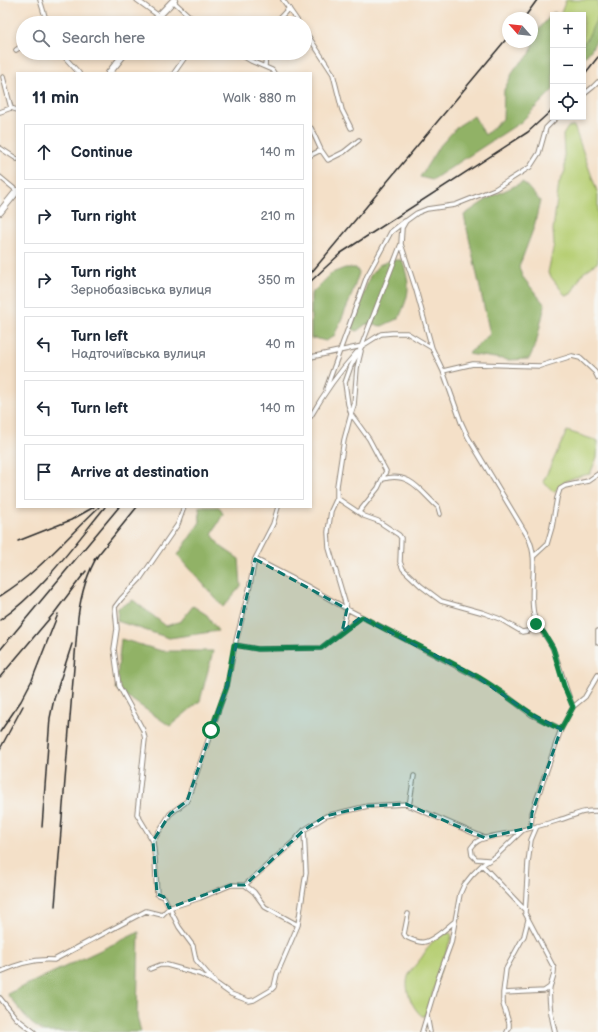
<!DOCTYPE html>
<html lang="en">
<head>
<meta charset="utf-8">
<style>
	body { margin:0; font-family:"Balsamiq Sans",sans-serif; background:#f6f6f7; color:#1f2937 }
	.controls { position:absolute; right:12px; top:12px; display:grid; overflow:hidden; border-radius:0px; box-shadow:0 2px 6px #0003 }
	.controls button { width:36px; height:36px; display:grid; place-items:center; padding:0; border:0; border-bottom:1px solid #e0e1e3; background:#fff; color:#1f2937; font:20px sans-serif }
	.compass { position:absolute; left:502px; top:12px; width:36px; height:36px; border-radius:50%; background:#fff; box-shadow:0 2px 6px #0003; rotate:297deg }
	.stop { position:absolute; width:12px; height:12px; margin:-9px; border:3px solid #0b8043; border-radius:50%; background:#fff }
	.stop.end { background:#0b8043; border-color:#fff; box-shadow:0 1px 4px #0008 }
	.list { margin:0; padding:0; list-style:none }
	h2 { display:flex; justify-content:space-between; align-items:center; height:52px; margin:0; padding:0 16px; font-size:17px }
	h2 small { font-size:13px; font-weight:400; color:#747a83 }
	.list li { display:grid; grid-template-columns:26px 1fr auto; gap:12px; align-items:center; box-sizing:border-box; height:56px; margin:0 8px 8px; padding:0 8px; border:1px solid #e0e1e3; border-radius:0px }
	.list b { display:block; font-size:15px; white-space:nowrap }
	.list p { margin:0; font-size:13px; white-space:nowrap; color:#747a83 }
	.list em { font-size:13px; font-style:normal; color:#747a83 }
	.icon { flex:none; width:22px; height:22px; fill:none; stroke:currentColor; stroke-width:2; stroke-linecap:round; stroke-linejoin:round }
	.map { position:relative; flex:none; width:598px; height:1032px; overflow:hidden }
	.search { position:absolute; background:#fff; box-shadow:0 2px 6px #0003; left:16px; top:16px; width:296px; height:44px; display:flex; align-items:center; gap:10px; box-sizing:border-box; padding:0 14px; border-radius:22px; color:#747a83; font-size:15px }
	.panel { position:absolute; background:#fff; box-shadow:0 2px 6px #0003; left:16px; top:72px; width:296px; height:436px; border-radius:0px }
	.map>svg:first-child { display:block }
	.green { fill:#b7cf74; stroke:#717d50 }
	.forest { fill:#91b266; stroke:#5e6e48 }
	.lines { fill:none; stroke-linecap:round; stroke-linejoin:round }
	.street-casing { stroke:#90867a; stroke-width:5.5 }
	.primary-casing { stroke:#90867a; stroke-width:8 }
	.street { stroke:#fff; stroke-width:3.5 }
	.primary { stroke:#fff; stroke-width:6 }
	.rail { stroke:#2b2b2b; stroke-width:1.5 }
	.route { stroke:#0b8043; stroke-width:5 }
	.marked { fill:#0f766e; fill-opacity:0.2; stroke:#0f766e; stroke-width:3; stroke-dasharray:8 5; stroke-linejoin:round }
</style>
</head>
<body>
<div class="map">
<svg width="598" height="1032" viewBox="0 0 598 1032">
	<rect width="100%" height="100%" fill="#f6f6f2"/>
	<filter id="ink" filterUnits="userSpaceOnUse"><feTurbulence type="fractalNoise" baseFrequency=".025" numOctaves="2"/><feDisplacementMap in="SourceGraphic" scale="8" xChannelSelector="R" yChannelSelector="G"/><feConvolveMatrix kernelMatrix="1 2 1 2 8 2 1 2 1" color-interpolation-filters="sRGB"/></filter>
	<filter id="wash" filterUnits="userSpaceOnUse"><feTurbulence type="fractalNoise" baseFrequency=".012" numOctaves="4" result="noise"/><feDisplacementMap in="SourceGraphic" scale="16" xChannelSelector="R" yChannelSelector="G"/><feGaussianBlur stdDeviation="0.9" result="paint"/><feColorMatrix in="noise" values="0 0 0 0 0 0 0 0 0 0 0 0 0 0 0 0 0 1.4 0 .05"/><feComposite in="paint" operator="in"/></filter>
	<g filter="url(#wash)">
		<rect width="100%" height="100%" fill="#f4e0c8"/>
		<path class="green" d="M566 0H598V31L583 51V15H560Z
			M574 126 598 194V262L582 274 571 294 565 295 548 273 554 244 553 230 559 183 565 171 563 135 568 127Z
			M567 431 598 441 597 457 590 474C574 477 564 479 554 492L543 482Z
			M445 933H450L452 935 425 1016H422C413 1009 404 990 408 977 410 970 417 964 422 957 431 943 430 942 445 933Z"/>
		<path class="forest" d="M554 12 558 15H553V90L521 122 432 180 420 177 438 148 458 126 474 116 485 135 503 119 504 90 515 68 530 54 538 30Z
			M598 16V37L591 50 583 59V43L586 41Z
			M523 182 540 201 534 227 519 267 522 276 545 305 536 344 529 359 509 360 468 354 490 334 464 215 489 198Z
			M392 260H402C411 286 410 293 399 318L382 326 366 324 357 331 351 328 370 276 379 265Z
			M345 268H356L359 273 349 302 334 336 326 341 314 338 311 339V294L332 273Z
			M199 507H219L223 514 212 534 220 546 239 559 241 586 223 607 178 555 200 522Z
			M133 600 166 626 181 621 193 606 207 615 218 631 169 638 117 621 118 608Z
			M121 639 162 651H213L200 701 170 726 116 689Z
			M139 932 137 1016 141 1032H43L31 1023 7 994Z"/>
	</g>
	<g filter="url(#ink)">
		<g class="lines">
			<g class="street-casing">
				<path id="street" d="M40 0 47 23
					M137 0 159 16
					M283 0 299 23
					M173 1 197 23
					M275 23 289 8
					M305 31 333 74 342 110 351 128
					M16 50 23 45
					M61 53 79 73
					M238 53 251 61 272 70 274 73
					M265 66 266 53
					M174 73 188 53
					M3 77 11 108
					M583 95 593 87 598 82
					M0 112 11 108 17 110
					M557 117 546 128 539 153 530 167 495 189 455 205 427 209 417 213 406 221 402 228 401 244 416 290 432 348 443 371 461 422 468 437 528 537C540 561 528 589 534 615 536 628 548 636 553 649 561 668 565 688 573 707
					M311 128 321 150 328 160 344 152 359 140
					M0 148 17 159
					M311 155 321 150
					M0 177 17 191
					M361 347 401 244
					M311 357 362 346 381 334 392 333H407L432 348
					M443 371 473 364 540 366 572 356 580 358 595 372 598 378
					M326 389 367 276 391 232 405 221
					M311 416C324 393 339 372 357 352
					M383 479C410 471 421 492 438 507L440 514
					M337 498 364 516 378 521 399 535 401 538 400 562 403 569 421 586 441 601 484 613 500 619 522 632 528 631 536 624
					M359 512 378 488 386 471 369 439 351 414 354 405 357 368 361 351
					M534 556 547 544 552 527 557 498 560 489 565 486 588 481 598 474
					M255 559 307 586 347 609 479 678 504 694 532 715 561 729
					M598 631V643
					M342 632 347 609 329 548 328 532 331 511 337 498V486L344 440 351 414 348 404 345 383 351 366 362 346
					M235 645 258 649 321 648 361 617
					M409 806 414 776
					M537 826 531 840 528 863 525 913 554 968C555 976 552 980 550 987 548 999 552 1020 555 1032
					M531 827 532 813 561 729 573 707 585 697 598 675
					M153 841 137 814 145 739 143 730 119 686 114 649 117 629 115 607 121 599 140 579 178 524 184 507
					M488 860 476 859 472 855 471 848C474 843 480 839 486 838 498 834 511 834 523 830 535 827 547 824 559 820 574 816 582 810 598 811
					M482 865 524 909
					M245 885 254 892 265 907 298 925
					M408 914 404 934 406 937C410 939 418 943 424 942 433 941 448 927 455 921
					M150 969 160 965H167L199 974 210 979 231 994 249 1001 254 1000 271 990 274 987 277 974 298 925 306 873 304 830
					M0 972C17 964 35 958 54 960L146 911 162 915 169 908 200 898 231 885H245L292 843 304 830 326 816 368 806 406 804 485 838
					M214 981 196 960 193 946 179 927 164 897 157 894 155 859 153 841 170 814 187 801 227 686 235 645 249 590 255 559 273 524 278 507
					M503 993 544 991 550 987
					M0 998 16 1018 34 1032
					M427 1016 430 1032
					M422 1032 438 979 451 943 460 894 464 885 472 875 482 865 496 856 523 830
					M507 1032 509 1028V1023L503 1004V993L506 969 524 936 528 920"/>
			</g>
			<g class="primary-casing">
				<path id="primary" d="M152 23 174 0
					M109 73 125 53
					M0 212 17 191"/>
			</g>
			<use href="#street" class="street"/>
			<use href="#primary" class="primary"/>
			<path class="rail" d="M524 18 537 0
				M583 76 598 57
				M311 273 508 37
				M311 281 341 253 528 132 553 109
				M18 541 71 520 94 507
				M94 560 137 507
				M0 596C39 572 66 538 99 507
				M0 620C42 591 73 546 105 507
				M0 650 119 507
				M0 677 55 612 86 571
				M0 732 21 701 32 680 58 614
				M0 749 23 706
				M42 827 50 718 54 699 72 644
				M55 906 78 617C81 594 86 575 98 555"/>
		</g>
	</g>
	<g class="lines" filter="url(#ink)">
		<path class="route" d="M211 730 227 686 234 645 258 649 321 648 362 617C400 637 440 656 478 677 507 694 529 716 561 729L573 707 564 686 553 648 544 633 536 624"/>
	</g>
	<path class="marked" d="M255 559 347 609 342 632 361 617 479 678 532 715 561 729 532 813 531 827 485 838 406 804 368 806 326 816 304 830 245 885H231L169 908 164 897 157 894 153 841 170 814 187 801 227 686Z"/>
</svg>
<div class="controls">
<button>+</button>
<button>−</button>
<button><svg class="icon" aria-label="locate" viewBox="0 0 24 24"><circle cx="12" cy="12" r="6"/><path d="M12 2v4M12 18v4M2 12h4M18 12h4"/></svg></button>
</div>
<svg class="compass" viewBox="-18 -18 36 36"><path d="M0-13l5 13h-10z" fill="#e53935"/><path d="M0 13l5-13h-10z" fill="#747a83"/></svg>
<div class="stop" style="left:211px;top:730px"></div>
<div class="stop end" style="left:536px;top:624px"></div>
<div class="search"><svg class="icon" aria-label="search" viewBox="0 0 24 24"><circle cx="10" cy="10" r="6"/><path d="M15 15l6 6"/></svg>Search here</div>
<section class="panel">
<h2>11 min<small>Walk · 880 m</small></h2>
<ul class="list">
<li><svg class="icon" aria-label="ahead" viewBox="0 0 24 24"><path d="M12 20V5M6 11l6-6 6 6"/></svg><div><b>Continue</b></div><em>140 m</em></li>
<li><svg class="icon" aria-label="right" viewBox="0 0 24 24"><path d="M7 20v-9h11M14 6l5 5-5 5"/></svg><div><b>Turn right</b></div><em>210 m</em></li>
<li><svg class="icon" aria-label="right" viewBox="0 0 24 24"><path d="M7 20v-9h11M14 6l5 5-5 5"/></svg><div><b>Turn right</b><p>Зернобазівська вулиця</p></div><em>350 m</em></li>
<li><svg class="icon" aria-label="left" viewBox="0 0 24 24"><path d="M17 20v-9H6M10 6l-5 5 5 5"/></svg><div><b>Turn left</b><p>Надточиївська вулиця</p></div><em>40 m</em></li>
<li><svg class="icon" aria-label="left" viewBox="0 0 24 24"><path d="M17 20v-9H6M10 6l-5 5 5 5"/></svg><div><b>Turn left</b></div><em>140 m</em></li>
<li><svg class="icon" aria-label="arrive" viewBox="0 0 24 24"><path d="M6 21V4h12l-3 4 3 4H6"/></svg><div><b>Arrive at destination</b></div></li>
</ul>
</section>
</div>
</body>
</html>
